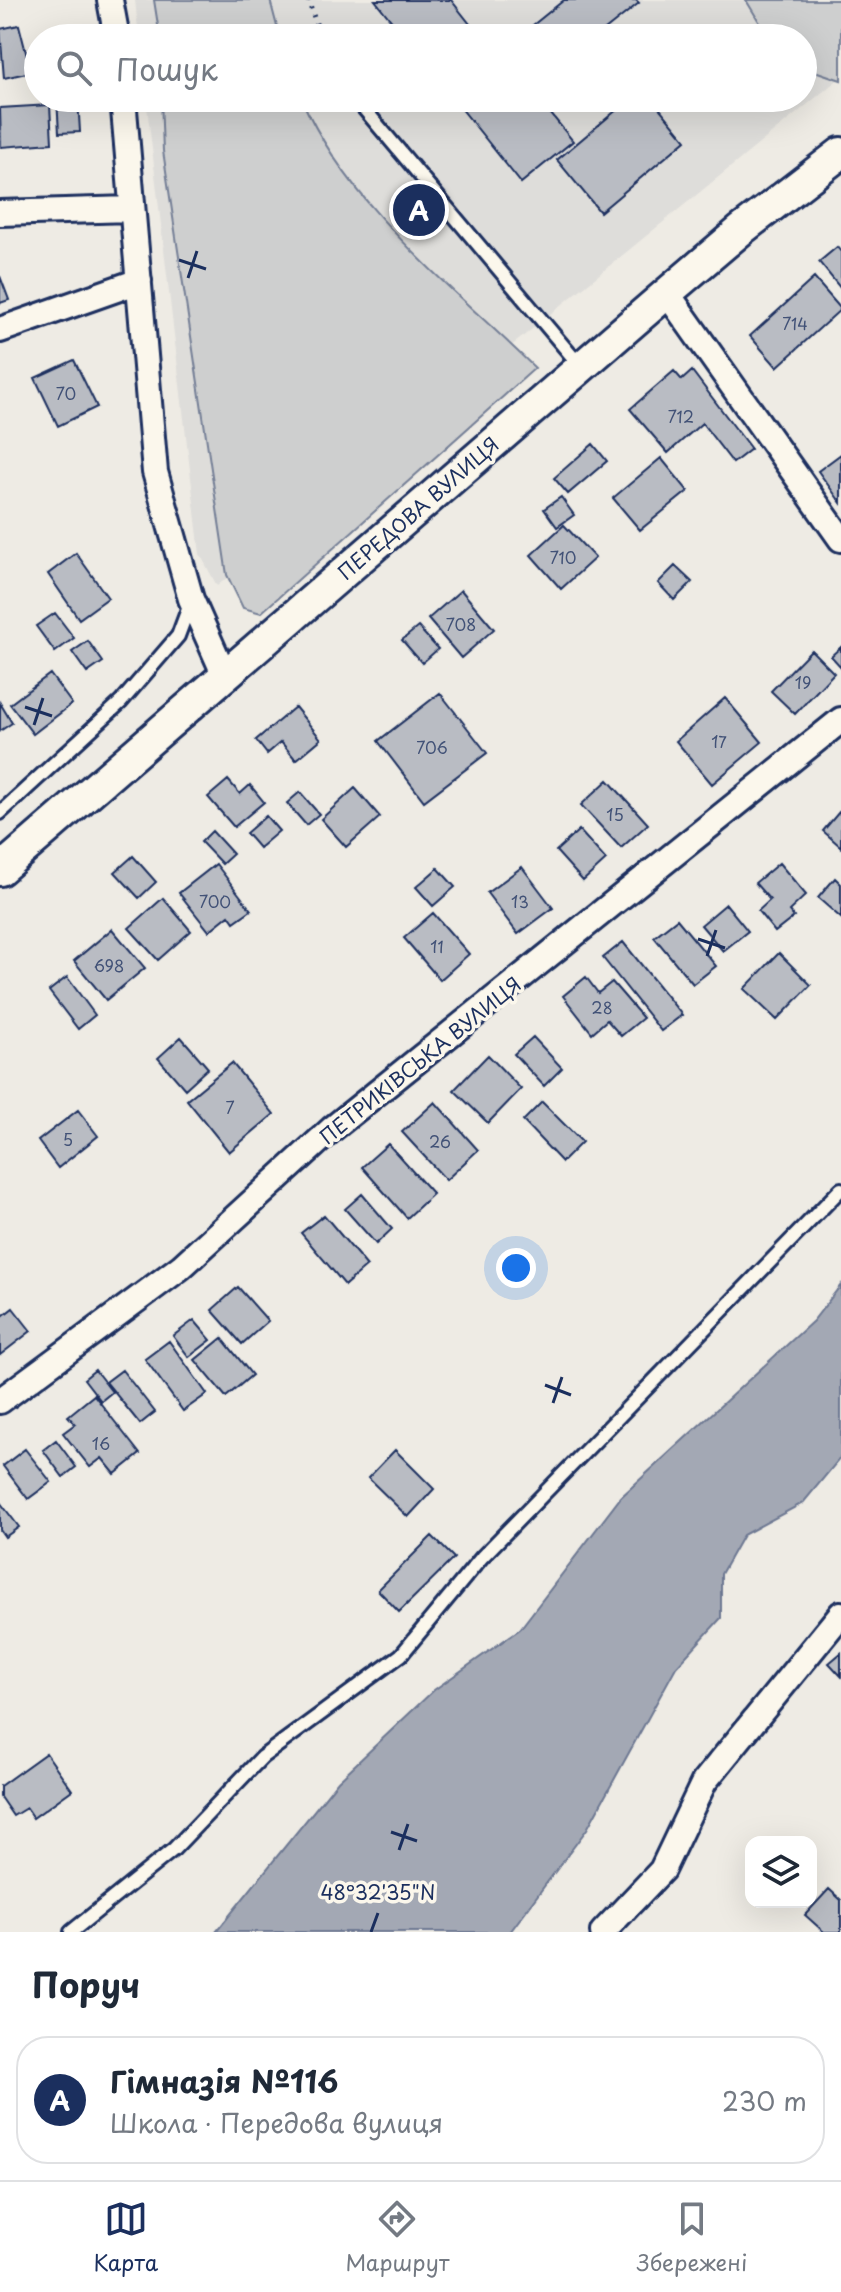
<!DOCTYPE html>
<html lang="uk">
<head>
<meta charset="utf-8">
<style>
	body { margin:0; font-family:"Playpen Sans",sans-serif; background:#f2f2f3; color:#1f2937 }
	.controls { position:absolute; right:24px; bottom:24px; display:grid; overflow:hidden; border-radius:16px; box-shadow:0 8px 32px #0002 }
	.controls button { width:72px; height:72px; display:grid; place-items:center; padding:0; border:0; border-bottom:2px solid #e0e1e3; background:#fff; color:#1f2937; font:40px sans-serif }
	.you { position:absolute; left:516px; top:1268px; width:28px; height:28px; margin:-20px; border:6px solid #fff; border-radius:50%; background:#1a73e8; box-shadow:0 0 0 12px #1a73e833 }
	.badge { display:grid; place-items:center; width:52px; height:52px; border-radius:50%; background:#1b2f5e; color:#fff; font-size:26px; font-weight:700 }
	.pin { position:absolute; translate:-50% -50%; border:4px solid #fff; box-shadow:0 2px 8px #0006 }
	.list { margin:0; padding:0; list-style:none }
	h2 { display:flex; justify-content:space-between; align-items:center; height:104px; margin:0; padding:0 32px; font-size:34px }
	h2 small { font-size:26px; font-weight:400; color:#747a83 }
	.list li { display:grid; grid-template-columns:52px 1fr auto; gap:24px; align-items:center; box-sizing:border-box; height:128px; margin:0 16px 16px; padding:0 16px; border:2px solid #e0e1e3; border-radius:32px }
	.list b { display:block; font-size:30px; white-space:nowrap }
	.list p { margin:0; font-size:26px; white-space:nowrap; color:#747a83 }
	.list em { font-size:26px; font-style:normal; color:#747a83 }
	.icon { flex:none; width:44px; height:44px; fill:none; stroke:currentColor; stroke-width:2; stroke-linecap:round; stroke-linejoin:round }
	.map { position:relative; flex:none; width:841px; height:1932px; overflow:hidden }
	.search { position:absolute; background:#fff; box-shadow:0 8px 32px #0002; left:24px; right:24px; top:24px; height:88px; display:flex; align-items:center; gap:20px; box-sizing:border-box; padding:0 28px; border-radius:44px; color:#747a83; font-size:30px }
	.sheet { height:248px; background:#fff }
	nav { display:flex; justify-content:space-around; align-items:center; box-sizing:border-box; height:112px; border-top:2px solid #e0e1e3; background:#fff; font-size:22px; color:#747a83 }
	nav a { display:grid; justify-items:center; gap:4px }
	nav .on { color:#1b2f5e }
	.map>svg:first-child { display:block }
	.built { fill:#deddda }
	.green { fill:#cecfcf; stroke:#747f96; stroke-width:2 }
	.water { fill:#a3a8b4; stroke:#6d7892; stroke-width:2 }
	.building { fill:#b9bcc3; stroke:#1b2f5e; stroke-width:2 }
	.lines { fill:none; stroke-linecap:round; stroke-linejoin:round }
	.service-casing { stroke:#1b2f5e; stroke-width:18 }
	.minor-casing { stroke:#1b2f5e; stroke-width:30 }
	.tertiary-casing { stroke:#1b2f5e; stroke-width:36 }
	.path { stroke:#1b2f5e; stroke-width:5; stroke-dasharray:2 6; stroke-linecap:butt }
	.service { stroke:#fbf7ec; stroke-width:12 }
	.minor { stroke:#fbf7ec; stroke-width:24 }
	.tertiary { stroke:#fbf7ec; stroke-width:30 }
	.ticks { fill:none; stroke:#1b2f5e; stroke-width:3 }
	.labels { text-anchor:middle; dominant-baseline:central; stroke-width:7; stroke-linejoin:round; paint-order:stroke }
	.number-label { font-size:16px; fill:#425277 }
	.street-label { font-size:20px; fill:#1b2f5e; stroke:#fbf7ec }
	.ticks-label { font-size:20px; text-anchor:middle; fill:#1b2f5e; stroke:#fbf7ec; stroke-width:7; stroke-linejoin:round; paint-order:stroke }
</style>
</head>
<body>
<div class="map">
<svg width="841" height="1932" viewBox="0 0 841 1932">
	<rect width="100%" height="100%" fill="#eeebe4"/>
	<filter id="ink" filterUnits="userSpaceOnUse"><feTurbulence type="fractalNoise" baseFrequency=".0125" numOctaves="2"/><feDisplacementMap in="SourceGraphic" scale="16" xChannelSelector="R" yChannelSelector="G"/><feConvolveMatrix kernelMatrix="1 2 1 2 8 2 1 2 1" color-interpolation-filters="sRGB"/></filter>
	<g filter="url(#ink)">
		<path class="built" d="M135 0H841V77L217 586 200 554 146 98H803V38H139Z"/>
		<path class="green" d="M154 0H270L280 38H160Z
			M746 0H841V80L803 67V38H769Z
			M161 98H301C349 207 451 286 535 368L261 613 243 608 227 575 163 151Z"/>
		<path class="water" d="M841 1285V1457L803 1503 743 1535 721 1574V1618L676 1667 587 1829 510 1932H216L338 1781 434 1690 520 1629 621 1497 813 1321Z"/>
		<path class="building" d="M375 0H451L481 38H405Z
			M564 0H636L639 3 595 38H517Z
			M19 25 31 72 4 78 0 29Z
			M57 98H78L80 132 59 133Z
			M453 98H538L573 141 521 183Z
			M631 98H651L686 140 600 212 557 160Z
			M50 105 52 143 1 147 0 108Z
			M837 247 841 252V289L819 262Z
			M0 276 9 300 0 303Z
			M814 278 841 309 777 367 750 336Z
			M74 360 97 407 58 426 35 378Z
			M674 371 682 380 692 371 751 449 733 463 702 423 668 453 630 409Z
			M593 444 607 461 568 494 554 478Z
			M841 454V503L818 471Z
			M661 458 688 491 640 530 613 498Z
			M561 497 574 515 557 527 544 509Z
			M564 525 595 558 561 589 531 555Z
			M76 553 108 598 79 619 48 574Z
			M675 566 692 582 674 600 658 583Z
			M461 590 494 629 461 658 428 619Z
			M55 613 74 638 55 652 36 626Z
			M418 627 438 649 422 663 402 640Z
			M88 641 103 662 87 673 72 652Z
			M841 647V667L831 656Z
			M811 650 834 673 795 714 771 691Z
			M50 674 72 704 33 734 10 704Z
			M440 693 487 753 424 801 378 741Z
			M725 698 762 742 712 784 676 741Z
			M0 703 12 723 0 731Z
			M295 707 321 739 296 760 281 742 267 754 256 740Z
			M228 780 240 794 250 785 264 802 234 827 208 797Z
			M608 780 648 824 621 848 581 805Z
			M355 788 380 817 346 847 321 819Z
			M300 792 319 814 306 825 287 803Z
			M839 812 841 814V847L823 831Z
			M266 816 279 831 259 848 246 833Z
			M579 830 606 860 583 881 556 851Z
			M212 831 233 854 222 864 201 842Z
			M133 856 156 882 139 898 115 872Z
			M779 863 806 895 789 911 794 917 775 932 758 911 770 900 755 883Z
			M216 864 251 910 234 922 229 915 209 931 179 893Z
			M522 867 553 908 518 934 487 893Z
			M438 868 455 887 433 906 416 887Z
			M835 878 841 884V918L818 898Z
			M163 898 191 931 158 960 129 928Z
			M726 904 748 931 723 951 701 925Z
			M433 913 469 954 440 980 404 938Z
			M677 919 716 966 693 984 654 937Z
			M112 929 145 968 106 1000 74 961Z
			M623 942 682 1015 661 1031 603 958Z
			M779 953 811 985 777 1020 744 989Z
			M67 977 95 1015 78 1029 49 991Z
			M586 977 598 993 612 982 643 1018 621 1036 607 1020 592 1033 563 996Z
			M181 1037 208 1068 185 1089 158 1058Z
			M533 1037 562 1068 544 1086 514 1054Z
			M488 1055 521 1089 488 1123 454 1090Z
			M232 1063 274 1114 229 1152 187 1100Z
			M435 1102 478 1150 446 1180 402 1132Z
			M542 1102 582 1142 562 1162 523 1121Z
			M78 1110 98 1136 58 1168 38 1141Z
			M388 1144 433 1194 407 1218 362 1167Z
			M362 1194 392 1229 376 1244 345 1209Z
			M324 1215 367 1266 345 1285 301 1233Z
			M238 1287 268 1321 242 1344 212 1310Z
			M13 1308 31 1331 0 1355V1318Z
			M194 1320 211 1340 189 1357 173 1336Z
			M222 1338 252 1375 226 1397 195 1360Z
			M169 1341 207 1394 183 1411 145 1359Z
			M95 1370 112 1392 101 1401 84 1379Z
			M122 1370 155 1412 140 1424 106 1382Z
			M94 1395 140 1454 115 1474 102 1458 90 1467 63 1433 75 1424 68 1416Z
			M56 1440 76 1467 63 1477 43 1450Z
			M25 1449 51 1482 28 1499 3 1466Z
			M395 1450 434 1489 408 1517 368 1478Z
			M0 1502 19 1527 5 1537 0 1530Z
			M432 1536 454 1558 399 1612 378 1590Z
			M841 1653V1676L829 1663Z
			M46 1753 72 1790 33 1818 26 1808 13 1816 0 1797V1786Z
			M829 1889 841 1900V1932H824L805 1915Z"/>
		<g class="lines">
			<g class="service-casing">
				<path id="service" d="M355 98 581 367
					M0 813 121 702 178 636 191 601
					M71 1932 174 1849 262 1757 401 1655 482 1557 841 1189"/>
			</g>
			<g class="minor-casing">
				<path id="minor" d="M110 0 117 38
					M123 98 155 472 191 599 225 676
					M0 213 130 209
					M667 293 841 539
					M0 330 139 281
					M0 1401 181 1267 332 1129 841 720
					M603 1932 662 1870 704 1782 841 1614"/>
			</g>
			<g class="tertiary-casing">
				<path id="tertiary" d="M0 870 667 293 741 230 841 153"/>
			</g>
			<path class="path" d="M308 0 321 38"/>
			<use href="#service" class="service"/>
			<use href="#minor" class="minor"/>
			<use href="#tertiary" class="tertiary"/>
		</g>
	</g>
	<path class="ticks" d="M179 260 206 269M188 278 197 251M25 707 52 716M34 725 43 698M698 939 725 948M707 956 716 930M545 1385 571 1395M553 1403 562 1377M391 1832 417 1841M399 1850 408 1824M371 1932 378 1913"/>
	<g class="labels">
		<g class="number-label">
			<text x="795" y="323">714</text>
			<text x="66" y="393">70</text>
			<text x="681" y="416">712</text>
			<text x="563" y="557">710</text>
			<text x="461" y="624">708</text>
			<text x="803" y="682">19</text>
			<text x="719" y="741">17</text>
			<text x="432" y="747">706</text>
			<text x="615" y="814">15</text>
			<text x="215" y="901">700</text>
			<text x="520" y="901">13</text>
			<text x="437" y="946">11</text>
			<text x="109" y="965">698</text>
			<text x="602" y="1007">28</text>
			<text x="230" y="1107">7</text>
			<text x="68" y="1139">5</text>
			<text x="440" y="1141">26</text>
			<text x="101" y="1443">16</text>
		</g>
		<g class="street-label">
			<text transform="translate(418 508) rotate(-41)">ПЕРЕДОВА ВУЛИЦЯ</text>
			<text transform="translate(420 1060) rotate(-39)">ПЕТРИКІВСЬКА ВУЛИЦЯ</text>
		</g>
	</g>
	<g class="ticks-label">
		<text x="378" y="1900">48°32'35"N</text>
	</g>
</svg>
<div class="controls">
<button><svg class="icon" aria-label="layers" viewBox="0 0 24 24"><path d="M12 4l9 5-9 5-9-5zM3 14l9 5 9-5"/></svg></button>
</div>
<div class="you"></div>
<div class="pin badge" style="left:419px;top:210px">A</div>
<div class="search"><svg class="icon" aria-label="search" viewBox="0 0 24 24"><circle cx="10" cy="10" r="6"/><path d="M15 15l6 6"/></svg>Пошук</div>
</div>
<section class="sheet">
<h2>Поруч<small></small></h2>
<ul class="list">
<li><span class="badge">A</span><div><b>Гімназія №116</b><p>Школа · Передова вулиця</p></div><em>230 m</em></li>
</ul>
</section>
<nav>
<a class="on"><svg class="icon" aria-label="map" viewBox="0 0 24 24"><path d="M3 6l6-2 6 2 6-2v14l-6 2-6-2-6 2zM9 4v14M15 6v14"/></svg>Карта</a>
<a><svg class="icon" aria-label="directions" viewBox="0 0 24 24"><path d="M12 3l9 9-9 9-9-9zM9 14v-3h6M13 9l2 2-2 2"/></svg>Маршрут</a>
<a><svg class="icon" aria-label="saved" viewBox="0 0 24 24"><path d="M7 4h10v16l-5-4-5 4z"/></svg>Збережені</a>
</nav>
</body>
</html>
